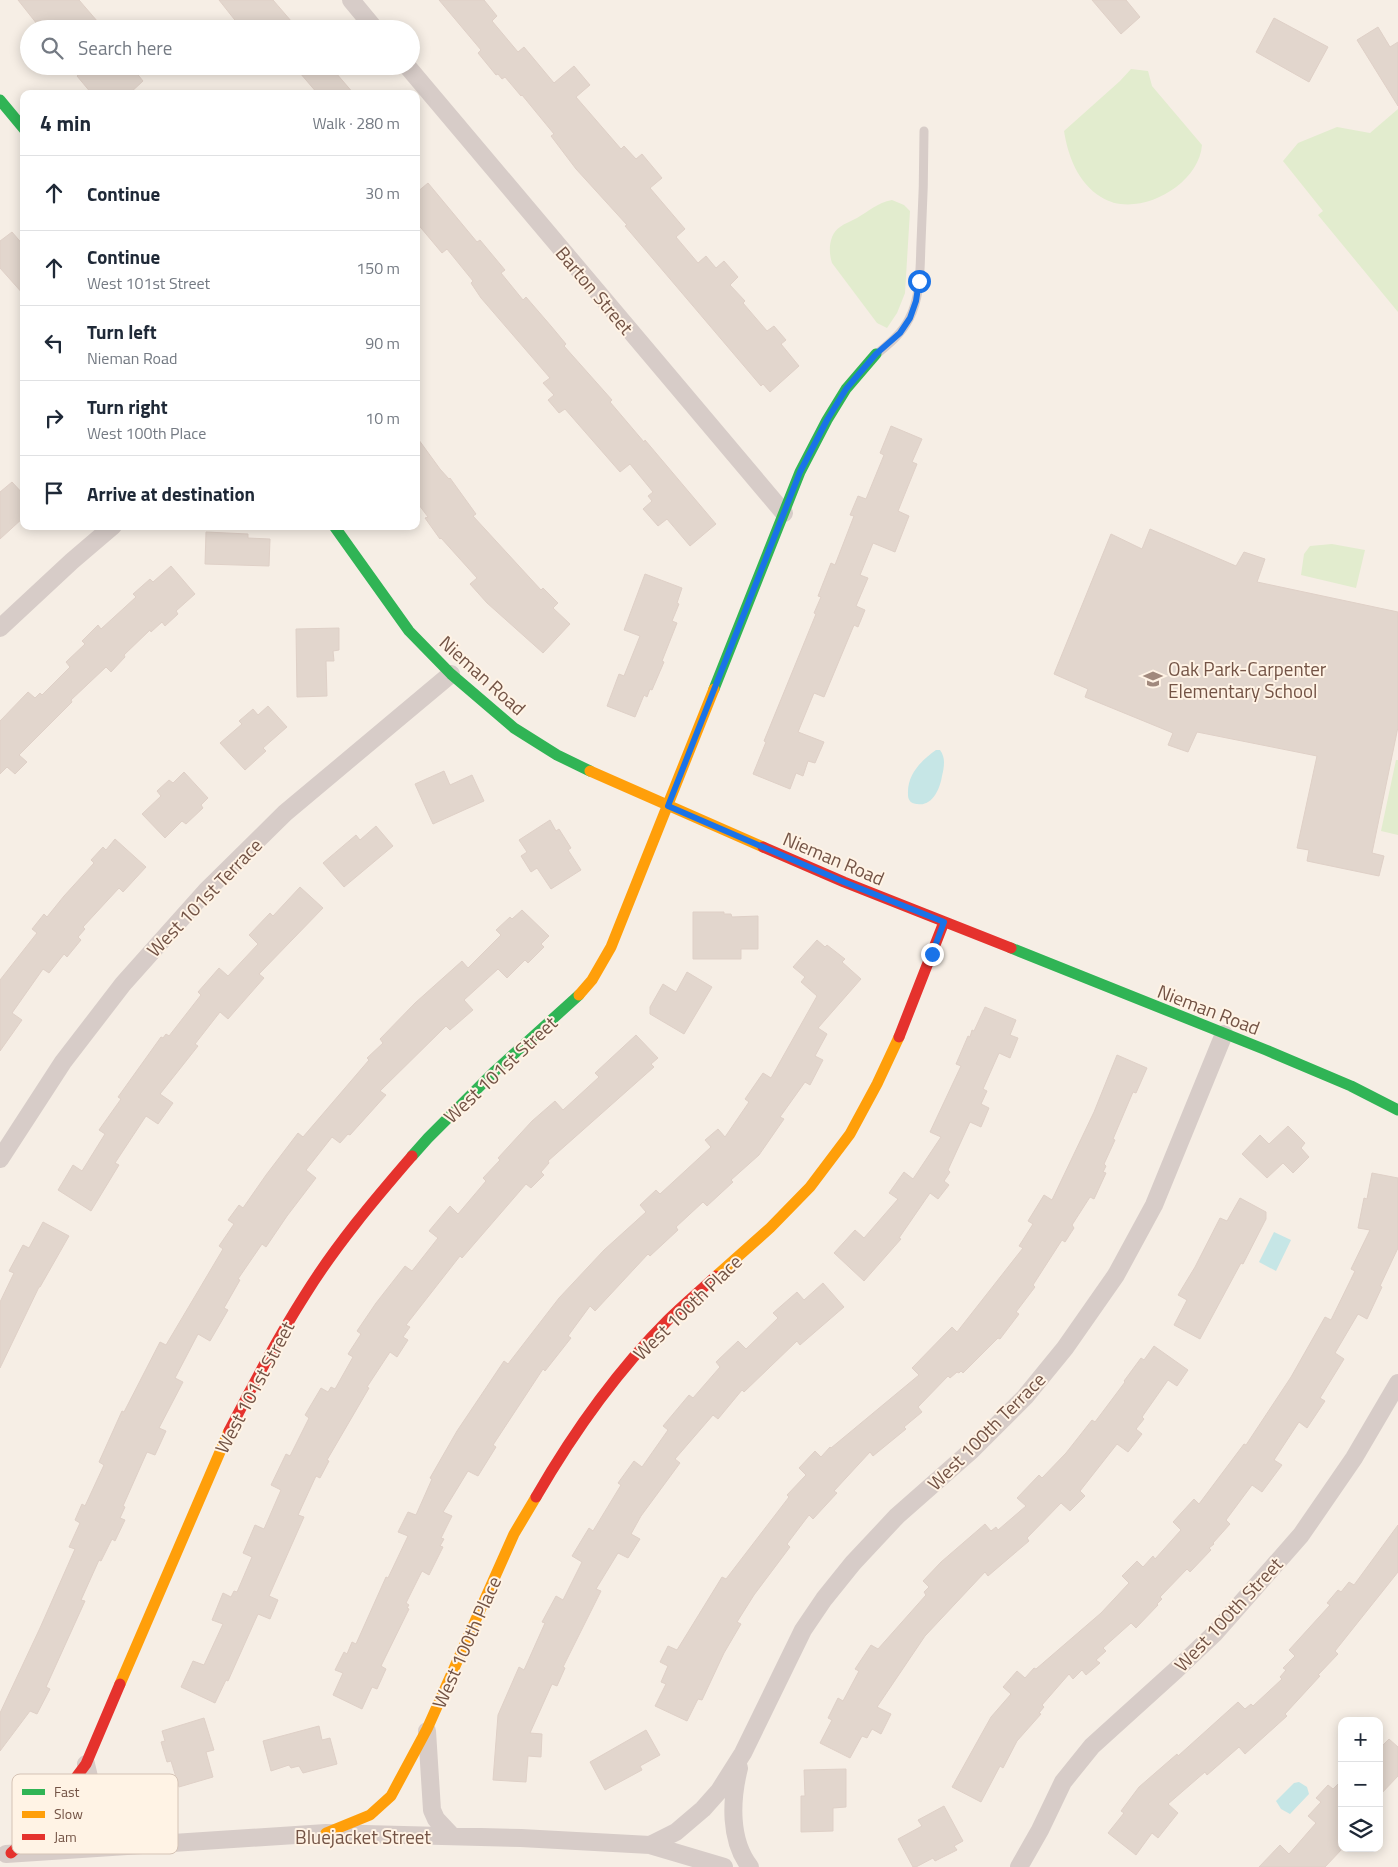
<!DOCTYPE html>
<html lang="en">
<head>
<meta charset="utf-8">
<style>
	body { margin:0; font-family:"Titillium Web",sans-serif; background:#f6f6f7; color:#1f2937 }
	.controls { position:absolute; right:15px; bottom:15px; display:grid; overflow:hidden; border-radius:10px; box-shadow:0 2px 12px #0003 }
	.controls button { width:45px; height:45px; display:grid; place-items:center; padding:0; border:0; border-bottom:1px solid #e0e1e3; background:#fff; color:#1f2937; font:25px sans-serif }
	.stop { position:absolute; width:15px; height:15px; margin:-11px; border:4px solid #1a73e8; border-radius:50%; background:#fff }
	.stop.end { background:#1a73e8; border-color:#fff; box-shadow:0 1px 5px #0008 }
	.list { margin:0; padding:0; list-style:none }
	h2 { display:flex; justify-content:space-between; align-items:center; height:65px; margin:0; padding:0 20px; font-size:21px }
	h2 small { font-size:16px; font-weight:400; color:#747a83 }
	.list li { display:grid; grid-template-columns:32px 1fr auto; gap:15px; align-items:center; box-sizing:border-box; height:75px; padding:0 20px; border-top:1px solid #e0e1e3 }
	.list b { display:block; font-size:19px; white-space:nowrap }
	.list p { margin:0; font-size:16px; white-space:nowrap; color:#747a83 }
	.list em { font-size:16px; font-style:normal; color:#747a83 }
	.icon { flex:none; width:28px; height:28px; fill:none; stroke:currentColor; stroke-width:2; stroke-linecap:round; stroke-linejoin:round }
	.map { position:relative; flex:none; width:1398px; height:1867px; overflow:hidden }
	.search { position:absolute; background:#fff; box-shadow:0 2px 12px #0003; left:20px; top:20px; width:400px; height:55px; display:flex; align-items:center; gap:12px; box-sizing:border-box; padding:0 18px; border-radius:28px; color:#747a83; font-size:19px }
	.panel { position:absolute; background:#fff; box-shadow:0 2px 12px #0003; left:20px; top:90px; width:400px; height:440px; border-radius:10px }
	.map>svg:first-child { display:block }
	.green { fill:#e2ecce }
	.water { fill:#c6e6e6 }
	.building { fill:#e2d6cd; stroke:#dfd0c7 }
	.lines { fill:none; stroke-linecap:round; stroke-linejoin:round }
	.lane { stroke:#d7ccc8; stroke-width:9 }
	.street { stroke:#d7ccc8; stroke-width:18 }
	.fast { stroke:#30b455; stroke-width:11 }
	.slow { stroke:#ff9f0a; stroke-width:11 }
	.jam { stroke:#e5322d; stroke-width:11 }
	.route { stroke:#1a73e8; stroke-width:6 }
	.labels { text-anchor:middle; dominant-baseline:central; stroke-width:4; stroke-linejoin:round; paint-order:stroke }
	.street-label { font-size:19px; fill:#735345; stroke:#fff3e5 }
	.poi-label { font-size:19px; fill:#735345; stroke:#fff3e5; text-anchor:start }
	.key { fill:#fff3e5; stroke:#d5c3b5; stroke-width:1 }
	.key-label { font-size:14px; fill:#735345 }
</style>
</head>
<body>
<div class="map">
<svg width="1398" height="1867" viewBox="0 0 1398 1867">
	<rect width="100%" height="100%" fill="#f6eee5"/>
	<path class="green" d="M1131 69 1148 71 1152 86 1202 145C1199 186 1136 220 1101 197 1078 183 1068 156 1064 131L1120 81Z
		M1398 109V312L1318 215 1323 211 1283 161 1298 143 1337 127 1370 133Z
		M892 200 904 205 910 211 905 293 897 313 887 328 877 323 832 263C828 251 829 234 840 227 845 223 852 221 857 218 869 211 877 203 892 200Z
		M1332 544 1365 550 1356 588 1301 575 1304 554 1310 546Z
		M1396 760H1398V835L1381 831Z"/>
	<path class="water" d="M936 750H940C946 758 944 767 942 776 940 789 932 807 917 804 915 804 911 803 910 801 908 799 908 796 908 794 907 774 922 760 936 750Z
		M1274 1232 1291 1240 1276 1271 1259 1262Z
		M1299 1782 1307 1787 1309 1794 1290 1814 1281 1809 1276 1801 1294 1783Z"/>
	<path class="building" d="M18 0H79L104 29H41Z
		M219 0H273L298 29H242Z
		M439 0H484L497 16 492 21 518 52 524 47 554 83 574 66 590 85 576 97 621 149 624 146 636 159 642 154 662 178 650 188 685 229 676 237 698 263 706 256 716 268 724 261 738 277 730 285 745 301 743 303 767 331 774 326 786 340 781 344 799 366 770 392 763 384 761 386 625 226 627 225 576 169 551 136 554 134 522 95 521 96 505 77 502 79 498 74 496 75 478 53 481 50Z
		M1092 0H1126L1140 17 1121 34Z
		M1274 18 1328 47 1309 82 1256 52Z
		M1378 27 1390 47 1398 42V106L1357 40Z
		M89 66H131L143 81 129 94H92L77 76Z
		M294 66H330L354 94H318Z
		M428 183 477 242 480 240 505 270 501 273 523 300 526 297 551 326 566 344 564 346 612 400 610 402 644 442 645 440 716 524 690 546 667 519 658 526 643 509 652 501 648 496 653 492 630 464 620 472 565 409 559 413 548 400 554 395 543 383 550 378 481 298 471 283 473 281 447 249 442 253 416 222V193Z
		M12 232 24 246V295L0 268V241Z
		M891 426 922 439 912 462 917 464 898 511 909 516 895 552 873 543 860 575 868 578 856 606 865 610 858 627 854 625 824 697 814 693 798 732 824 742 815 763 808 761 803 776 796 773 790 789 753 774 766 742 764 741 816 614 814 613 821 597 818 596 831 563 835 565 854 516 850 515 858 496 866 499 884 455 880 453Z
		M416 436 440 469 449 479 450 478 476 514 473 516 541 590 543 588 558 603 553 608 570 624 543 653 487 603 470 584 477 578 441 538 440 539 425 518 428 517 416 501Z
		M12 482 24 495V517L0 539V492Z
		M1150 529 1236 566 1244 552 1265 559 1257 582 1398 612V727L1372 853 1384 856 1379 876 1307 861 1309 850 1297 848 1317 756 1197 732 1188 752 1168 745 1173 733 1085 697 1088 689 1054 674 1111 534 1142 549Z
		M206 532 248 534V538L270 539 269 566 205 564Z
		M171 566 195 594 176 611 178 614 165 626 162 622 151 632 150 630 124 655 125 657 111 672 106 667 71 700 72 702 19 755 27 762 15 774 7 767 0 774V721L28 692 35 698 40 693 42 695 70 667 66 662 85 644 82 641 98 625 101 629 136 597 133 594 150 579 153 582Z
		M645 574 682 588 677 603 679 604 672 621 677 623 662 661 664 662 652 690 650 689 647 697 644 695 635 717 607 706 619 674 624 676 640 636 624 630Z
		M339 628V650L333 651 334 661H326L327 696 297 697 296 629Z
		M268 706 287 727 263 748 266 751 245 770 220 743 242 724 239 721 253 709 258 715Z
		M444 771 450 785 472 775 484 801 433 824 415 784Z
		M184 772 208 798 201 805 203 808 186 824 182 821 165 838 142 814 161 796 157 791 169 780 173 783Z
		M550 820 556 831 559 829 571 848 568 850 581 870 551 889 537 868 531 872 521 856 527 852 519 840Z
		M376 826 393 846 344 887 323 863 356 835 360 840Z
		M115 839 146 867 123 892 119 888 83 927 85 929 78 937 81 940 67 957 64 954 49 973 43 969 12 1013 22 1020 0 1051V980L37 933 32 929 44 914 47 917 64 896 94 863 91 860 103 847 106 850Z
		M300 887 323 908 259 974 264 978 228 1019 220 1012 195 1044 198 1046 160 1094 173 1103 158 1124 146 1116 115 1163 119 1165 91 1211 58 1190 73 1165 82 1171 105 1134 99 1130 121 1099 118 1097 161 1037 163 1038 166 1034 169 1036 201 995 198 992 219 968 228 976 258 944 249 935 270 913 273 916Z
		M522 910 549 936 541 944 544 947 528 963 525 960 507 978 498 969 464 1000 473 1010 450 1030 446 1026 380 1091 386 1095 350 1135 348 1134 340 1143 332 1137 306 1170 316 1178 287 1216 266 1247 262 1244 238 1279 240 1280 224 1308 228 1310 210 1341 198 1334 175 1378 183 1382 159 1428 166 1431 155 1455 147 1452 123 1506 125 1507 120 1518 125 1520 115 1541 112 1539 101 1561 99 1560 81 1600 85 1601 46 1687 50 1689 37 1714 30 1711 0 1751V1713L40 1628 75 1549 69 1547 80 1523 75 1520 82 1504 85 1506 104 1465 99 1462 122 1411 124 1412 160 1342 166 1345 223 1249 219 1246 234 1224 228 1220 239 1205 243 1208 266 1175 298 1133 303 1137 369 1060 367 1058 383 1043 380 1039 415 1003 462 961 468 968 501 935 496 930 510 917 512 919Z
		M693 912H724V914H731L732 917 758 916V949H741V959H693Z
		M817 940 825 947 827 945 845 959 842 962 861 979 818 1028 827 1034 815 1056 823 1060 810 1085 805 1082 780 1117 784 1119 759 1155 731 1180 733 1182 707 1206 703 1202 676 1227 678 1230 650 1256 648 1254 595 1311 590 1306 568 1336 571 1338 545 1371 543 1369 493 1445 496 1447 478 1476 468 1471 443 1512 452 1516 441 1538 444 1539 440 1546 443 1547 429 1575 422 1571 406 1603 409 1605 407 1608 409 1609 381 1666 386 1669 377 1689 372 1687 362 1709 333 1695 343 1673 335 1670 344 1652 347 1654 352 1642 356 1644 386 1577 388 1578 408 1536 398 1532 408 1512 416 1515 432 1479 430 1478 457 1431 504 1361 508 1364 559 1298 604 1250 646 1212 640 1205 656 1190 660 1194 711 1147 705 1140 718 1129 725 1137 749 1102 745 1099 763 1073 771 1078 817 996 801 982 805 977 793 967Z
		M687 972 712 987 684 1034 650 1014V1007L663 984 676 992Z
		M985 1007 1016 1020 1010 1035 1018 1038 1010 1058 999 1053 983 1089 987 1091 981 1104 989 1108 981 1127 970 1122 948 1170 950 1172 944 1181 949 1185 938 1199 930 1193 899 1238 901 1239 864 1281 834 1253 855 1230 864 1238 898 1199 889 1193 904 1172 913 1179 941 1137 930 1132 961 1066 956 1064 968 1036 970 1037 972 1030 974 1031Z
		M636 1035 658 1058 651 1064 654 1067 548 1161 549 1163 541 1172 544 1175 531 1188 526 1184 462 1258 460 1256 406 1325 410 1327 403 1337 408 1340 397 1357 390 1352 367 1387 369 1388 327 1460 329 1461 320 1478 316 1476 298 1515 304 1517 269 1596 278 1600 270 1619 258 1614 228 1681 226 1680 215 1703 181 1687 193 1661 204 1665 223 1624 212 1620 223 1593 231 1597 234 1591 237 1592 252 1557 243 1553 255 1525 264 1529 281 1490 271 1485 286 1454 290 1456 309 1418 305 1415 321 1388 328 1392 331 1387 335 1389 353 1357 348 1354 361 1334 357 1331 376 1303 405 1266 412 1271 438 1238 429 1231 450 1206 458 1214 486 1181 483 1178 500 1160 498 1158 532 1121 555 1101 563 1110 599 1077 595 1073Z
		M1117 1055 1147 1068 1136 1093 1133 1092 1113 1139 1115 1140 1104 1164 1106 1166 1103 1172 1106 1173 1094 1199 1090 1197 1072 1225 1074 1228 1065 1242 1062 1240 1033 1285 1035 1287 1016 1312 1019 1314 1000 1339 998 1338 963 1373 961 1371 959 1373 957 1372 950 1378 948 1376 918 1407 922 1412 904 1427 906 1429 873 1456 870 1452 834 1491 837 1493 813 1519 809 1515 787 1544 790 1547 754 1595 737 1622 741 1624 724 1653 702 1700 698 1699 687 1721 655 1706 666 1684 661 1682 668 1666 660 1662 668 1646 677 1650 722 1577 726 1579 789 1497 787 1495 806 1475 799 1468 815 1451 821 1457 830 1447 831 1448 919 1375 912 1368 952 1327 957 1332 1023 1248 1019 1246 1033 1224 1028 1221 1044 1195 1052 1200 1094 1112Z
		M1288 1126 1305 1143 1301 1148 1309 1157 1293 1173 1283 1163 1267 1178 1242 1154 1260 1135 1269 1144Z
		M1372 1173 1398 1178V1248L1380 1286 1382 1287 1367 1319 1358 1314 1335 1353 1344 1359 1320 1398 1325 1401 1307 1428 1299 1422 1274 1460 1282 1465 1262 1492 1252 1485 1226 1520 1230 1524 1213 1543 1214 1544 1209 1548 1211 1550 1190 1572 1187 1569 1160 1597 1162 1599 1157 1604 1158 1605 1136 1628 1131 1623 1103 1648 1106 1651 1096 1660 1100 1663 1086 1675 1082 1670 1073 1679 1069 1674 1042 1705 1044 1707 1039 1713 1041 1714 1017 1741 1003 1768 1000 1766 981 1802 952 1787 991 1717 1011 1694 1003 1687 1017 1671 1025 1678 1034 1668 1036 1669 1101 1613 1129 1583 1122 1576 1137 1561 1143 1567 1153 1556 1155 1559 1181 1530 1173 1522 1194 1499 1199 1504 1244 1444 1246 1445 1291 1377 1325 1317 1331 1320 1355 1271 1351 1269 1370 1230 1358 1228 1364 1198 1367 1199Z
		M1240 1198 1266 1212V1219L1243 1264 1241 1263 1200 1339 1174 1325 1187 1300 1178 1295 1195 1267 1220 1218 1227 1221Z
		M43 1222 69 1236 40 1287H39L0 1368V1302L14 1273 9 1271 23 1245 29 1248Z
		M823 1283 844 1307 800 1345 797 1341 744 1392 742 1390 718 1419 713 1415 675 1459 680 1463 641 1516 631 1534 640 1539 628 1558 618 1553 596 1589 601 1591 563 1667 565 1668 557 1686 552 1684 530 1733 542 1734 541 1757 528 1756 526 1782 493 1780 498 1715 519 1667 524 1670 545 1623 542 1622 556 1596 563 1600 582 1562 572 1556 589 1528 593 1531 621 1485 618 1483 634 1461 642 1467 668 1430 663 1426 689 1395 693 1398 720 1367 716 1362 738 1341 746 1349 778 1318 773 1313 797 1292 804 1300Z
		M1154 1346 1188 1370 1177 1386 1168 1380 1142 1417 1144 1419 1136 1429 1142 1434 1128 1452 1117 1444 1080 1491 1085 1496 1070 1511 1061 1503 1027 1538 1029 1541 988 1576 985 1572 925 1636 877 1707 891 1714 881 1734 872 1729 867 1738 862 1736 850 1758 820 1743 832 1720 828 1718 838 1698 843 1701 859 1671 855 1669 871 1645 878 1649 926 1595 924 1592 929 1587 923 1581 941 1562 985 1524 991 1531 996 1527 998 1530 1026 1506 1017 1498 1039 1475 1042 1478 1066 1453 1092 1420 1095 1422 1125 1382 1124 1381 1141 1358 1144 1360Z
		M1398 1525V1572L1335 1651 1338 1654 1318 1675 1320 1676 1285 1714 1287 1716 1245 1754 1239 1747 1207 1775 1205 1772 1168 1804 1178 1813 1158 1838 1152 1833 1136 1855 1108 1833 1124 1813 1121 1811 1139 1787 1177 1754 1178 1756 1238 1702 1245 1709 1251 1704 1253 1706 1282 1679 1280 1677 1286 1670 1283 1668 1295 1656 1289 1650 1330 1605 1327 1603 1338 1590 1341 1592 1349 1582 1354 1585Z
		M204 1718 214 1750 206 1752 213 1777 179 1787 171 1761 167 1762 161 1742 165 1741 162 1731Z
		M319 1726 322 1740 330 1738 337 1764 303 1773 299 1766 291 1768 289 1765 271 1771 263 1741Z
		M646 1730 660 1755 640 1766 642 1770 605 1790 590 1762Z
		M1389 1739 1398 1747V1776L1379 1796V1749Z
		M846 1769V1807L833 1808V1831L801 1832V1796H805L804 1770Z
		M1342 1780V1849L1325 1867H1259L1280 1845 1289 1854 1316 1823 1308 1816 1321 1802 1316 1798 1328 1785 1333 1789Z
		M944 1806 963 1841 954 1846 957 1850 935 1861 933 1858 916 1867H913L898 1839 922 1826 918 1820Z"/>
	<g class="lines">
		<path class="lane" d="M878 353C890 343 902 333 909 319 921 297 920 267 921 243 923 206 924 169 924 131"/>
		<path class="street" d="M351 0 375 29
			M407 66 784 513
			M0 628 72 561 113 526
			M0 1159 63 1062 123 984 206 891 285 813 451 674
			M427 1731 432 1810 436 1819 452 1836
			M86 1764C89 1777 91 1789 97 1801 107 1819 140 1833 158 1843
			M739 1768C731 1800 729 1840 750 1867
			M650 1845 676 1832 703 1809 719 1791 743 1753 803 1630 824 1599 853 1563 897 1516 972 1450 1025 1397 1065 1348 1116 1275 1154 1205 1224 1034
			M6 1854 326 1833 521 1838 650 1845 724 1867
			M1019 1867 1040 1830 1063 1782 1092 1746 1176 1670 1214 1634 1301 1535 1354 1458 1398 1383"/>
		<path class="fast" d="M0 100 24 129
			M334 526 409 631 451 674 514 728 557 755 590 771
			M714 689 800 472 827 420 846 389 876 354
			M1011 948 1266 1050 1351 1086 1398 1110
			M412 1156 428 1138 495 1071 579 995"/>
		<path class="slow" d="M590 771 763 847
			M579 995 592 980 611 947 714 689
			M716 1276 770 1228 810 1187 850 1134 877 1084 899 1037
			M120 1684 229 1431
			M326 1833 370 1815 391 1796 427 1729 514 1534 536 1497"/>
		<path class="jam" d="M763 847 844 882 1011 948
			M899 1037 944 922
			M229 1431C253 1385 277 1339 305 1295 336 1245 374 1200 412 1156
			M536 1497C573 1433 616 1372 668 1320 683 1305 700 1291 716 1276
			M11 1853 39 1827 86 1764 120 1684"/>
	</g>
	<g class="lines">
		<path class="route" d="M919 281 916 301 910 318 900 333 876 354 846 389 827 420 800 472 668 806 844 882 944 922 932 954"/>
	</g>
	<defs>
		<g id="school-bare" transform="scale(1.5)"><path d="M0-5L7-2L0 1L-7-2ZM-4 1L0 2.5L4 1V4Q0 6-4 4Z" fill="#a1897d" stroke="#fff3e5" stroke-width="2.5" paint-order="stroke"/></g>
	</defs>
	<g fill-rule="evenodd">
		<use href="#school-bare" x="1153" y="679"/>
	</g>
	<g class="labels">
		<g class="street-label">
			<text transform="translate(595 290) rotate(50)">Barton Street</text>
			<text transform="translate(483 675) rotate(42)">Nieman Road</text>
			<text transform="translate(834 858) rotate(23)">Nieman Road</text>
			<text transform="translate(204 897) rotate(-46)">West 101st Terrace</text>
			<text transform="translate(1209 1009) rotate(21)">Nieman Road</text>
			<text transform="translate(500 1069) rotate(-43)">West 101st Street</text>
			<text transform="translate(687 1307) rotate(-44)">West 100th Place</text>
			<text transform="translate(254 1387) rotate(-62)">West 101st Street</text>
			<text transform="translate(986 1431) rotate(-45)">West 100th Terrace</text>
			<text transform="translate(1228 1614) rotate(-47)">West 100th Street</text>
			<text transform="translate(466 1642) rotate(-66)">West 100th Place</text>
			<text x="363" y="1836">Bluejacket Street</text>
		</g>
		<g class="poi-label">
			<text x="1168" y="668">Oak Park-Carpenter<tspan x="1168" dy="22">Elementary School</tspan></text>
		</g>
	</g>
	<rect x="12" y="1774" width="166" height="80" rx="8" class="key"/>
	<rect x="22" y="1789" width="23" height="6" fill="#30b455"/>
	<rect x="22" y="1811" width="23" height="7" fill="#ff9f0a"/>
	<rect x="22" y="1834" width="23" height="6" fill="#e5322d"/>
	<g class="key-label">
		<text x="54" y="1797">Fast</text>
		<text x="54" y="1819">Slow</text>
		<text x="54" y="1842">Jam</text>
	</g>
</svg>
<div class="controls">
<button>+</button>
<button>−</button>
<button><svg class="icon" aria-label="layers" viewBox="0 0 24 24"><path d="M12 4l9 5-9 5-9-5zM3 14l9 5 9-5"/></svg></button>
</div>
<div class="stop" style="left:919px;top:281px"></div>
<div class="stop end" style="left:932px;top:954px"></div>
<div class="search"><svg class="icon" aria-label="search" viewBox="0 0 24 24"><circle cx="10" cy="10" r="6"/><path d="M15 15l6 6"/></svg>Search here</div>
<section class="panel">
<h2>4 min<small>Walk · 280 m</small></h2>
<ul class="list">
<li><svg class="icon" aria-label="ahead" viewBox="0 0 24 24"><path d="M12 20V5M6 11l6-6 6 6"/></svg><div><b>Continue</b></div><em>30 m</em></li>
<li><svg class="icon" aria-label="ahead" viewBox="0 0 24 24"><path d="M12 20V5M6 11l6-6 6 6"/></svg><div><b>Continue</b><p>West 101st Street</p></div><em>150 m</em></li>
<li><svg class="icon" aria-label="left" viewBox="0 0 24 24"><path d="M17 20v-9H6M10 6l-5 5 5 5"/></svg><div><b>Turn left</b><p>Nieman Road</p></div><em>90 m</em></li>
<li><svg class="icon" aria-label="right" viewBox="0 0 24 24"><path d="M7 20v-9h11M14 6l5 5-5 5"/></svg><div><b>Turn right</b><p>West 100th Place</p></div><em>10 m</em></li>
<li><svg class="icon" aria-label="arrive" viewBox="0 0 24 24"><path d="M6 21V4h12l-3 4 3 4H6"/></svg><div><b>Arrive at destination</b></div></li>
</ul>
</section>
</div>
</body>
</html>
